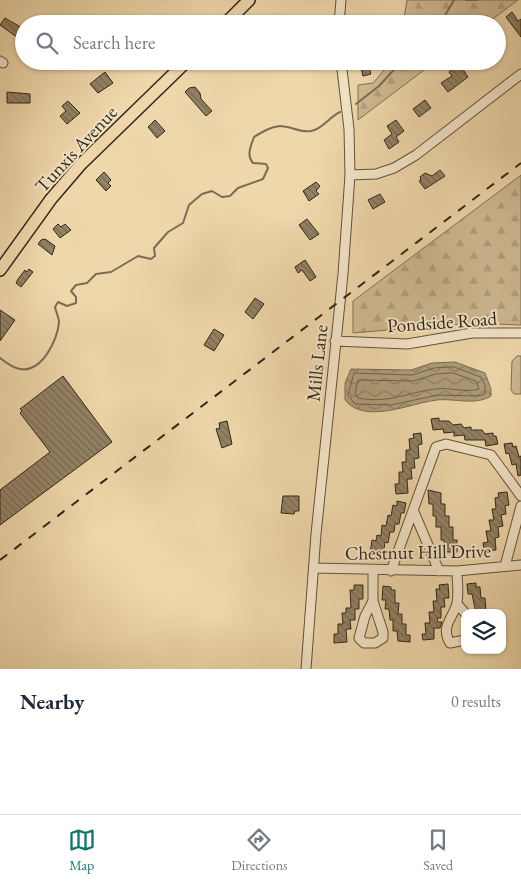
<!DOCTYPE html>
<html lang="en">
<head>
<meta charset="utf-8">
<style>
	body { margin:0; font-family:"EB Garamond",serif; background:#f6f6f7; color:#1f2937 }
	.controls { position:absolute; right:15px; bottom:15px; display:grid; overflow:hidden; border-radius:10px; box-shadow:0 1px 4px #0004 }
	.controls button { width:45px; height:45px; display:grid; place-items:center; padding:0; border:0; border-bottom:1px solid #e0e1e3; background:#fff; color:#1f2937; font:25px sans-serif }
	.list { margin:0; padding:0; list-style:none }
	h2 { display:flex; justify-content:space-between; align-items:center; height:65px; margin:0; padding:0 20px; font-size:21px }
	h2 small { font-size:16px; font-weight:400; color:#747a83 }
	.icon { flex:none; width:28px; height:28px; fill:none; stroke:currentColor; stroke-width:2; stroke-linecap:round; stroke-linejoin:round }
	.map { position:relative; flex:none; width:521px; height:669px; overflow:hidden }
	.search { position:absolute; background:#fff; box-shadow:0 1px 4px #0004; left:15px; right:15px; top:15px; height:55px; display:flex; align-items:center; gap:12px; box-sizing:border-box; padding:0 18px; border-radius:28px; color:#747a83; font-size:19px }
	.sheet { height:145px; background:#fff }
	nav { display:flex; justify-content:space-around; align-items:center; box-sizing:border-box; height:70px; border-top:1px solid #e0e1e3; background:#fff; font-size:14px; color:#747a83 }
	nav a { display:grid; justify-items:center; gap:2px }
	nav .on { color:#0f766e }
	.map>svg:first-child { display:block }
	.forest { fill:url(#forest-firs); stroke:#807056 }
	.pitch { fill:#ceb992; stroke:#807056 }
	.water { fill:url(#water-waves); stroke:#7c6c53 }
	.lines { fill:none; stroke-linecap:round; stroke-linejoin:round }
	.shore { stroke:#70604a; stroke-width:1 }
	.stream { stroke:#7c6c53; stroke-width:2 }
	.building { fill:url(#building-back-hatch); stroke:#31261a }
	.minor-casing { stroke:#60523e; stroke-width:11 }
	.major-casing { stroke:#31261a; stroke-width:14 }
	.minor { stroke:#f4e5c8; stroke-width:9 }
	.major { stroke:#eed7aa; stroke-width:11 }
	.rail { stroke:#31261a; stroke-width:2; stroke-dasharray:9 9; stroke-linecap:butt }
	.labels { text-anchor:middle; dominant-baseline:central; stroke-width:4; stroke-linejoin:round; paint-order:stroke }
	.street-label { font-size:19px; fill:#31261a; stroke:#f4e5c8 }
</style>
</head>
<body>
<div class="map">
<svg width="521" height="669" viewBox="0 0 521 669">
	<defs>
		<pattern id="forest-firs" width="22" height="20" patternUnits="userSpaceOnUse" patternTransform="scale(1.25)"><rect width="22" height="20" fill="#ceb992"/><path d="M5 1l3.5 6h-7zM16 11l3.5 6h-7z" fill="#b19f7d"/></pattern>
		<pattern id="water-waves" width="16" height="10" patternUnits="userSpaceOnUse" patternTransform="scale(1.25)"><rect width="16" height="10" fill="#ae9b79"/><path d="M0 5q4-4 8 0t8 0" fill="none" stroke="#8e7e62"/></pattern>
		<pattern id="building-back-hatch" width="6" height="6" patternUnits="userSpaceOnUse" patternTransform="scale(1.25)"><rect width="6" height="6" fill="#938265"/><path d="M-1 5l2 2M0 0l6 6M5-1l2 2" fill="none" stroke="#796a52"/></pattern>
	</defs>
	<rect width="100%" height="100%" fill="#eed7aa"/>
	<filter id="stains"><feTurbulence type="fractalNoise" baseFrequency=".004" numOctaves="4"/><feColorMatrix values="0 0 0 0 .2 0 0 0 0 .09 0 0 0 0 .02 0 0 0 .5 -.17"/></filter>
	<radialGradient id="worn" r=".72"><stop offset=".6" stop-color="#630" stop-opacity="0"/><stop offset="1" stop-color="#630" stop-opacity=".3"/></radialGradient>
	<path class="forest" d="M407 0H518L486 24H403Z
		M392 61H436L358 120V85L373 83Z
		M521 175V325L471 323 353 333V301Z"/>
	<path class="pitch" d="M517 356H521V394H514L511 390 512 361Z"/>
	<path class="water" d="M455 362 485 373 491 389V396C475 406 455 398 437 400 411 403 365 425 345 400V383L351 369 411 370 432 363Z"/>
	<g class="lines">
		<path class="shore" d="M454 367 481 377 485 385V394L478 396 438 395 391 405 355 404 348 395 354 373 412 375 434 368Z
			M453 373 476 381 479 389C467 393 449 387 436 389 407 392 390 404 358 398L355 394 358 380 413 381 436 374Z"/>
		<path class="stream" d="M466 0H477
			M440 24 454 0
			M356 104 379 86 402 61
			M0 358C5 362 14 368 20 369 42 373 58 339 59 322 59 318 56 312 55 307L58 302 67 306 76 303V297L71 291 76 285 87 283 96 274 111 272 138 256 151 259 155 256 154 248 168 232 183 223 189 205 202 194 212 191 222 197 230 196 238 188 263 179 268 168 266 164 253 163C246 155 251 146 254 137 262 132 270 127 280 126 291 126 300 133 311 131 323 129 329 117 340 112"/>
	</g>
	<path class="building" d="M512 12 518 21 521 19V37L506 17Z
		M5 18 24 29 21 40 0 25Z
		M364 61H377L378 66 369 68 371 74 363 76 361 68 365 67Z
		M458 62 468 77 448 92 441 83 452 76 449 72 452 70 451 67Z
		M105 72 113 83 98 93 90 84Z
		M195 87 200 93 201 99 212 111 206 116 185 92 189 88Z
		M7 92 30 94V103H7Z
		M425 100 431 108 419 117 413 109Z
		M68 101 80 113 67 124 60 116 66 111 62 106Z
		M155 120 165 131 157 138 148 127Z
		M396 120 404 131 396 137 399 142 389 149 384 140 392 134 387 126Z
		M440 170 445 176 425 189 419 181 421 180 420 177 425 173 432 176Z
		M104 172 111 180 108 183 111 186 106 191 96 180Z
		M316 182 320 186 316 191 319 194 309 201 303 191Z
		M380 194 385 202 373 209 368 200Z
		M307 219 319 234 310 240 299 225Z
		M58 224 61 227 65 224 71 230 60 238 53 229Z
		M45 239 55 246 52 255 38 244 41 240Z
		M305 260 316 277 310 281 302 270 298 273 295 267Z
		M29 269 33 272 21 287 16 283 18 279 25 270 27 272Z
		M255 298 264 304 253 319 245 312Z
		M0 310 15 320 0 341Z
		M214 329 224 335 214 351 204 345Z
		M63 376 112 442 0 525V490L50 452 20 413 22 411 20 409Z
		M439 418V421H449L453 425 461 424 464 428 471 427V430H482L485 434 493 433V436H496L498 444 486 446 485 440H465L464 435 454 436V432L444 433 443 429 433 430 431 419Z
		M227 421 232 444 222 448 216 429 220 428 219 423Z
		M421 433 422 444 418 445 419 458 414 459 415 468H411L412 479H407L408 493 396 494 395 484H399V472H403L402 462H406V450H410L409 439 414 438 413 434Z
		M512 443 513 447 516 446 519 457 521 456V475L518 476 516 464 512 465 509 453 506 454 504 444Z
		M428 490 441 493V504H445V516H449V527H453V540H457V552H445L444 540H441V527H436V516H433V504H429Z
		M507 492 509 505 505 506 506 514 501 515 503 526 498 527 499 537 495 538 496 550 484 551 483 543 488 542 486 531H491L489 520H494L492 509H496L495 498 499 497 498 493Z
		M283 496H299V511H295L294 514 281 513Z
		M397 501 406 503 404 513H401L399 524H395L394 532H390L388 543 385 542 383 556 370 554 372 540 376 541 377 535 381 536 382 525 386 526 388 515 391 516 393 505 397 506Z
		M476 583V587H480L481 598H485L486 613H476L472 594H468L467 584Z
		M448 584 449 598H444L445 607H441V618H437L438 622H442L440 628H434V639L423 640 422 634H426L425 623H430L429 612H434L433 601H437L436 589H440L439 585Z
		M354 585H363V599H359V609H355V620H350L351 629H346L347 642 334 643V634H338V624H343L342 613H346V608H351L350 590H354Z
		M383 586 391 587V590H395V603H399L398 614H402V624H406V635H410V642L398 641 397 631H393V620H390L389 609H385L386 600H382Z"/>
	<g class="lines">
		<g class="minor-casing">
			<path id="minor" d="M339 24 341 0
				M0 61 3 63
				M350 175 376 174 394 168 416 155 521 74
				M335 341 407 344 472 333H521
				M414 512 439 571
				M505 566 521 506
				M314 568 457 571 521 565
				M391 571 436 447 446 444 491 455 521 496
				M457 571C457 581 459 593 457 603 453 619 440 626 450 643L465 640
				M373 601 365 616 359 638 364 643H375L383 638V632L373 601V570
				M457 604 465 613
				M306 669 316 534 343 274 350 175 349 129 341 61"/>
		</g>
		<g class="major-casing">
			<path id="major" d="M225 24 249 0
				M0 270 51 199 81 164 187 61"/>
		</g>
		<use href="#minor" class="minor"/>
		<use href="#major" class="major"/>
		<path class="rail" d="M0 560 521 163"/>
	</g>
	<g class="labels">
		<g class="street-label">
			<text transform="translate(76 149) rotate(-47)">Tunxis Avenue</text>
			<text transform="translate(442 322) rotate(-4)">Pondside Road</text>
			<text transform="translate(317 363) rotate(-84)">Mills Lane</text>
			<text transform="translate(418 552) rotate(-1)">Chestnut Hill Drive</text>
		</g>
	</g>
	<rect width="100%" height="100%" filter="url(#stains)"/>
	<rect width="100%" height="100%" fill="url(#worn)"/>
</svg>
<div class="controls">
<button><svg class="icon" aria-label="layers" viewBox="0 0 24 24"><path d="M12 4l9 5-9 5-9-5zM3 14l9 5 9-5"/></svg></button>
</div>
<div class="search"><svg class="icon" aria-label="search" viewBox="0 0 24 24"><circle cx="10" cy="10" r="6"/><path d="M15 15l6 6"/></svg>Search here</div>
</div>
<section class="sheet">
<h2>Nearby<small>0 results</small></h2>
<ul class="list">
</ul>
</section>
<nav>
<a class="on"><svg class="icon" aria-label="map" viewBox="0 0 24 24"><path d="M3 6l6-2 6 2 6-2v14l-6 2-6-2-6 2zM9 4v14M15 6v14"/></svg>Map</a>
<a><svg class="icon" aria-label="directions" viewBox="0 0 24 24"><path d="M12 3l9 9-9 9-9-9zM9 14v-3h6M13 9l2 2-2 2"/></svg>Directions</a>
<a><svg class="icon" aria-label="saved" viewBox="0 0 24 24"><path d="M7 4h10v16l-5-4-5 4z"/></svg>Saved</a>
</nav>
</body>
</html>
